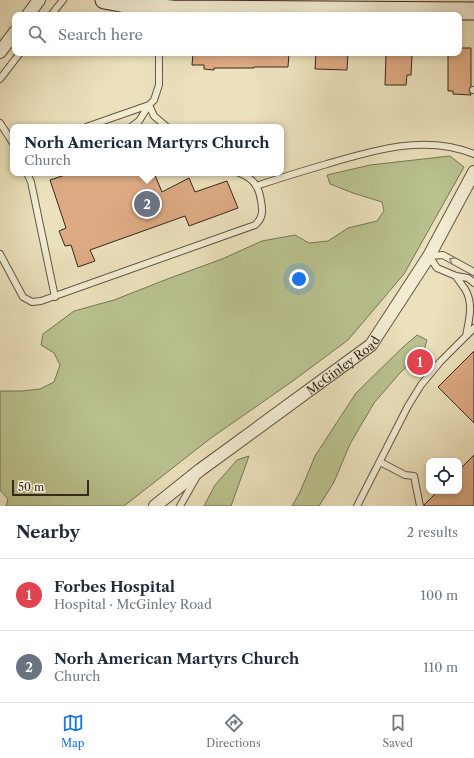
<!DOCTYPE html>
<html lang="en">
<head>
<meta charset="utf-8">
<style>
	body { margin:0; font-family:"Libre Caslon Text",serif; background:#f6f6f7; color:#1f2937 }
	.controls { position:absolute; right:12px; bottom:12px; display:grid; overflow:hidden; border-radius:8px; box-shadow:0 2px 6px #0003 }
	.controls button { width:36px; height:36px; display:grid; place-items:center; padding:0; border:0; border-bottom:1px solid #e0e1e3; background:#fff; color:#1f2937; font:20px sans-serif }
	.scale { position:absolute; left:12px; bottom:10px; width:77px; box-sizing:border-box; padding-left:4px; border:2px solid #35291d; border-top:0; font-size:11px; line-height:14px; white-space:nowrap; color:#35291d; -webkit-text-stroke:3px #f2ecd3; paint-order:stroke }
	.you { position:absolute; left:299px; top:279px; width:14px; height:14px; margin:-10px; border:3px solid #fff; border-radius:50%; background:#1a73e8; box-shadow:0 0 0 6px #1a73e833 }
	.badge { display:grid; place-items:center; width:26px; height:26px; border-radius:50%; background:#1a73e8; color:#fff; font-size:13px; font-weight:700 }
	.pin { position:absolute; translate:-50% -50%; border:2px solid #fff; box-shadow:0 1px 4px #0006 }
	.popup { position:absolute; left:10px; top:124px; width:274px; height:52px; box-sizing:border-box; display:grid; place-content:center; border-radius:8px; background:#fff; filter:drop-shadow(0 1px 3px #0005); font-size:13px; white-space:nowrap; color:#747a83 }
	.popup b { font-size:15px; color:#1f2937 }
	.popup::after { content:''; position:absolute; left:50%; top:100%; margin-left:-8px; border:8px solid transparent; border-top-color:#fff }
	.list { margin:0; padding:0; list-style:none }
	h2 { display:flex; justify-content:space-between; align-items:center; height:52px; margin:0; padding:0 16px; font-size:17px }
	h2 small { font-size:13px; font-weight:400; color:#747a83 }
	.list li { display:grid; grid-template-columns:26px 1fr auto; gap:12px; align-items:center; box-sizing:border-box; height:72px; padding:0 16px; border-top:1px solid #e0e1e3 }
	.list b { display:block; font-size:15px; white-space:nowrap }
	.list p { margin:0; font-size:13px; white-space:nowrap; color:#747a83 }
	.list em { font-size:13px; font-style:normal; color:#747a83 }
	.icon { flex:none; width:22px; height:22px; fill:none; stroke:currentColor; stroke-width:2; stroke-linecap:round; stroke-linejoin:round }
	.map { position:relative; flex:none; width:474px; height:506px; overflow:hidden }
	.search { position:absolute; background:#fff; box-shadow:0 2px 6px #0003; left:12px; right:12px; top:12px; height:44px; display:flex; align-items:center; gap:10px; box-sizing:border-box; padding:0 14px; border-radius:8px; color:#747a83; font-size:15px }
	.sheet { height:196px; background:#fff }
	nav { display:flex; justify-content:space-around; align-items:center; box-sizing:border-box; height:56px; border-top:1px solid #e0e1e3; background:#fff; font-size:11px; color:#747a83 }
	nav a { display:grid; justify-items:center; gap:2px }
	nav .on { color:#1a73e8 }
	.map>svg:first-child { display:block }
	.green { fill:#b9c28f; stroke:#777656 }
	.building { fill:#ddaa83; stroke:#35291d }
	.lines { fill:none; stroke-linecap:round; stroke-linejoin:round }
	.service-casing { stroke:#625745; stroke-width:8 }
	.minor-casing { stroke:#625745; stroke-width:14 }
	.secondary-casing { stroke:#35291d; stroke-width:19 }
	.service { stroke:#f2ecd3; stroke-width:6 }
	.minor { stroke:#f2ecd3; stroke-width:12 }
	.secondary { stroke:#f2ecd3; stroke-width:17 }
	.oneway { stroke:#948a78 }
	.labels { text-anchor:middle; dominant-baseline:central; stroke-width:3; stroke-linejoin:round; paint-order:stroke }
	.street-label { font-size:12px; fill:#35291d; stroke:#f2ecd3 }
</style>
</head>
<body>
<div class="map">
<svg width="474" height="506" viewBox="0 0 474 506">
	<rect width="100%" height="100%" fill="#ebe1bc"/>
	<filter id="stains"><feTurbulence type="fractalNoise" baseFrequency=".005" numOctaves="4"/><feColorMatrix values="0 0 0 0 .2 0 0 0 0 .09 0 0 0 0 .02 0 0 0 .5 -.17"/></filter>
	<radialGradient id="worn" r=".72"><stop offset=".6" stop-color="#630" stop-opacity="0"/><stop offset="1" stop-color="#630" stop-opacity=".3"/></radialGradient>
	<path class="green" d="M450 156 464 167 404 274 348 340 290 383 211 438 124 506H6L8 499 0 490V391H22L40 389 54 382 60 365 54 353 41 345 43 334 74 311 114 300 170 278 222 259 262 241 295 235 309 243 328 241 348 228 377 221 384 211 382 202 353 193 330 184 327 175 370 165Z
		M417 335 427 340 424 350 399 374 374 403 350 444 334 482 319 506H292L300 492 315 456 356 393 402 348Z
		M249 456 231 506H204L215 485 237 460Z"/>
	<path class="building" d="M459 48H471V86L469 90 471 95 453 94V91H448V53H459Z
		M193 53H289L288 67H254V68H214V70L204 69V65H192Z
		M316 53H348L347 70 315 69Z
		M386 54 412 55 411 75H407L406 85H385Z
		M71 173H154L162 192 189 178 195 192 227 181 238 208 189 226 185 216 90 250 95 261 78 267 71 245 65 246 59 231 66 228 50 180Z
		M474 351V423L438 387Z
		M474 455V506H424V505L438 491H459V470Z"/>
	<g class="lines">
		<g class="service-casing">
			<path id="service" d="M51 15 63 0
				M0 79 20 53
				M473 90H474
				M0 123 13 143
				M86 127 149 105 154 100 159 85V53
				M131 127 139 121 149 105 154 116 167 127
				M27 173 31 182 55 297
				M256 186C280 178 303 171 327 164 374 150 426 134 474 154
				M0 254 23 297 32 302 41 301 255 225C263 218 263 211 261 201 259 186 253 178 239 173
				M474 272 443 255 429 256 437 268 456 276 468 278 474 283
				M456 276C459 281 462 285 465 289 474 304 469 320 466 336
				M380 462 405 475 414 476 420 506
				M180 506 196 478
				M357 506 408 406 421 385 440 362 474 328"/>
		</g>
		<g class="minor-casing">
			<g id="minor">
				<path d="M28 15 39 0"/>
				<path d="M0 52 15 32"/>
				<path id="s1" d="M155 506 200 470 371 345 429 256 474 172"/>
			</g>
		</g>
		<g class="secondary-casing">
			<path id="secondary" d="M104 0 136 6 172 9 474 11"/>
		</g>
		<use href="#service" class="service"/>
		<use href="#minor" class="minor"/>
		<use href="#secondary" class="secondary"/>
	</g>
	<defs><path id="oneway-chevron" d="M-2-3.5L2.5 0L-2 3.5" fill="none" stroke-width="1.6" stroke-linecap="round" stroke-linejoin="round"/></defs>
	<use class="oneway" href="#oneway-chevron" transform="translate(452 260) rotate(-151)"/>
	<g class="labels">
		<g class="street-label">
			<text stroke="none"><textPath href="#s1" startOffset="235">McGinley Road</textPath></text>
		</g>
	</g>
	<rect width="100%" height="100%" filter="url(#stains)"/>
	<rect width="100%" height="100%" fill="url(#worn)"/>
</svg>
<div class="controls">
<button><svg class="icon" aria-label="locate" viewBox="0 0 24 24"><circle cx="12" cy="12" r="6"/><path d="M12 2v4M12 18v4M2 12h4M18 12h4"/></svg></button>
</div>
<div class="scale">50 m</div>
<div class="you"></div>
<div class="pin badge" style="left:420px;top:362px;background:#e0444e">1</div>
<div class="pin badge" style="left:147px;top:204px;background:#6b7280">2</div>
<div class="popup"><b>Norh American Martyrs Church</b>Church</div>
<div class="search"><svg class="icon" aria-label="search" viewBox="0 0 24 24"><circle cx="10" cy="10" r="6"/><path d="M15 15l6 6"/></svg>Search here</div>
</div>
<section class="sheet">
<h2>Nearby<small>2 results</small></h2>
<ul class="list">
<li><span class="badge" style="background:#e0444e">1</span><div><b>Forbes Hospital</b><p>Hospital · McGinley Road</p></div><em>100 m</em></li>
<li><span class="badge" style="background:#6b7280">2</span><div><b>Norh American Martyrs Church</b><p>Church</p></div><em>110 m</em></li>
</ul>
</section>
<nav>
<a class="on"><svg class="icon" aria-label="map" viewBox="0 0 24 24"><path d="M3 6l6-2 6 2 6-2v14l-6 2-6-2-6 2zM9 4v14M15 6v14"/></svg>Map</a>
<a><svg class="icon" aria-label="directions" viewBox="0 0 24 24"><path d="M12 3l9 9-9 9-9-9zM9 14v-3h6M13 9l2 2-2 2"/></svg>Directions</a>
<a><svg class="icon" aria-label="saved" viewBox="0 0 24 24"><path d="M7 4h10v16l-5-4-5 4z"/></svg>Saved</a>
</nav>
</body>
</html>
